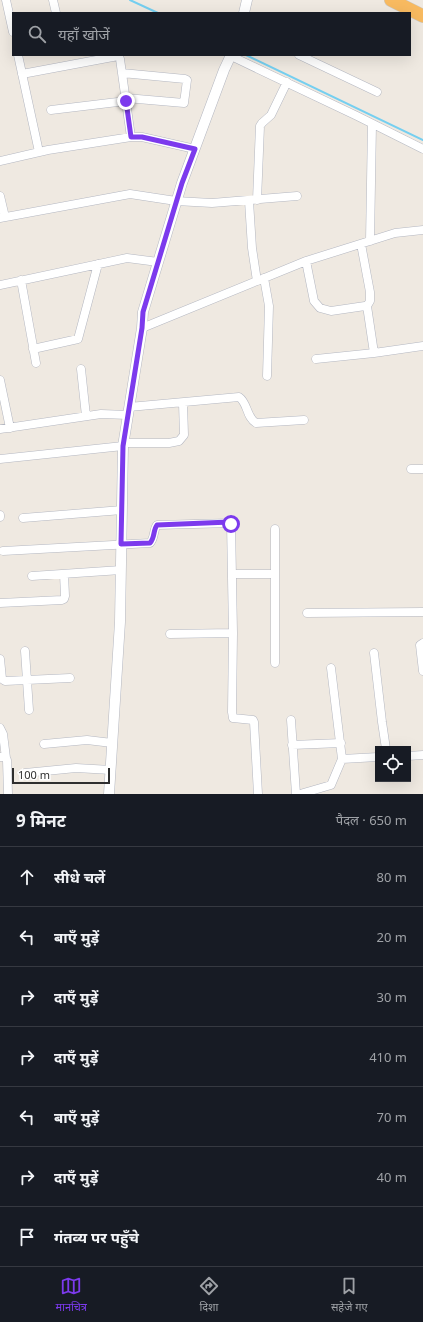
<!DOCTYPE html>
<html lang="hi">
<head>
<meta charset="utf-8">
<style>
	body { margin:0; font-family:"Noto Sans","Noto Sans Devanagari",sans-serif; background:#242831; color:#f1f3f6 }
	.controls { position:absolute; right:12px; bottom:12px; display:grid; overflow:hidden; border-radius:0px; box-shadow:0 4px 16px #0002 }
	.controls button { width:36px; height:36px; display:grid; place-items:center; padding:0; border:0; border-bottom:1px solid #363941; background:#171b24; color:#f1f3f6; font:20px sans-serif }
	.scale { position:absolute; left:12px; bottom:10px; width:98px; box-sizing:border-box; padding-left:4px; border:2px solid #2e2e2e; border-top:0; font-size:11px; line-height:14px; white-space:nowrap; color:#2e2e2e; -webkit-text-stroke:3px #fff; paint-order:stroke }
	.stop { position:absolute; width:12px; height:12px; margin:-9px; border:3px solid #7c3aed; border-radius:50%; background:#fff }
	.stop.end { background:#7c3aed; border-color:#fff; box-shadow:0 1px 4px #0008 }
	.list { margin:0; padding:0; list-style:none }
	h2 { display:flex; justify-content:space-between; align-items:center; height:52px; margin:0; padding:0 16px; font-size:17px }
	h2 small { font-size:13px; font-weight:400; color:#9ea1a6 }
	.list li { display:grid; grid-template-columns:26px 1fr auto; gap:12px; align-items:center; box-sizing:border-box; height:60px; padding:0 16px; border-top:1px solid #363941 }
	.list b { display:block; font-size:15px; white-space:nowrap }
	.list em { font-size:13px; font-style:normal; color:#9ea1a6 }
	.icon { flex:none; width:22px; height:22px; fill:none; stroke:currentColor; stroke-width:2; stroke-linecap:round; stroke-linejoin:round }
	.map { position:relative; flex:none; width:423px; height:794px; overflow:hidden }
	.search { position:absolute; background:#171b24; box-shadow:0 4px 16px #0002; left:12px; right:12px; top:12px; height:44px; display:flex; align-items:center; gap:10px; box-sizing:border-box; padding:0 14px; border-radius:0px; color:#9ea1a6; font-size:15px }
	.sheet { height:472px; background:#171b24 }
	nav { display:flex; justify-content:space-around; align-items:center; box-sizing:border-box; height:56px; border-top:1px solid #363941; background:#171b24; font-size:11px; color:#9ea1a6 }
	nav a { display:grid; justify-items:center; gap:2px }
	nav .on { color:#7c3aed }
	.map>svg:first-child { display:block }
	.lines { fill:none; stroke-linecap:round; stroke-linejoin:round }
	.stream { stroke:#75cff0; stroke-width:2 }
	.minor-casing { stroke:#b4b7c1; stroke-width:9 }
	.tertiary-casing { stroke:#b4b7c1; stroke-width:11 }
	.trunk-casing { stroke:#c9c9c9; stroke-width:14 }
	.minor { stroke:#fff; stroke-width:8 }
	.tertiary { stroke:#fff; stroke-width:10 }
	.trunk { stroke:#f8ba60; stroke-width:13 }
	.route { stroke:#7c3aed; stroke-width:5 }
</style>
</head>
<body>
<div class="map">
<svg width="423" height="794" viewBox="0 0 423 794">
	<rect width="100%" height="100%" fill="#efe9e1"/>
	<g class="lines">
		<path class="stream" d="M130 0 158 13
			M246 55 423 140"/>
		<g class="minor-casing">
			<path id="minor" d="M6 0 13 32
				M53 0 56 13
				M18 55 39 152
				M299 55 377 92
				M231 56 357 116 423 149
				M122 73 185 79 187 80 184 103 126 98
				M22 74 118 56 120 59 131 137
				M51 110 126 101
				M0 161 48 150 131 137H142L195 149
				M0 196 5 217
				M257 200 260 126 262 123 271 115 287 82
				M249 201 252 248 257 281
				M0 218 130 194 176 201 212 203 297 196
				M370 241 372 124
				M361 244 370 292V301L367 306
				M306 261 314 301 320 308 331 311 365 306H367L374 353
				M264 278 269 306 267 376
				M21 280 36 363
				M0 285 127 258 158 262
				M142 328 306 261 395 233 423 230
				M33 349 78 339 98 264
				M316 359 374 353 423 346
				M81 369 86 416
				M0 380 10 428
				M129 407 239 397C248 403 246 417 256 423L304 420
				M0 429 101 414 128 415
				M124 443H169L179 441 184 435 183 403
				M0 459 123 446
				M411 469H423
				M0 515V517
				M23 518 122 510
				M3 551 150 543C155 538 153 530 157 525L231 523 233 633 232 712 233 718 253 720 254 722 258 794
				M232 574H274
				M32 576 121 570
				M0 603 62 600 64 599 65 596 64 574
				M307 613 423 612
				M170 634 233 633
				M423 643 420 645 423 671
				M25 651 29 710
				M374 653 382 722 386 749
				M0 659 2 679 5 681 70 678
				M275 663V529
				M331 668 342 759
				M291 720 296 794
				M0 728 3 734 6 758
				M44 744 87 740 112 743
				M292 745 341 743
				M408 756 423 755
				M0 757H4L7 760 8 794
				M25 773 76 768 111 770
				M300 794 331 785 342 759 378 757"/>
		</g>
		<g class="tertiary-casing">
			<path id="tertiary" d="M244 13 247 0
				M109 794 120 622 123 446 142 328 143 312 182 183 224 70 231 55"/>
		</g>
		<g class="trunk-casing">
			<path id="trunk" d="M391 0 423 16"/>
		</g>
		<use href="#minor" class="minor"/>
		<use href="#tertiary" class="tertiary"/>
		<use href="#trunk" class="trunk"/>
	</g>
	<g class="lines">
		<path class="route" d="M126 101 131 137H142L195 149 182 183 143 312 142 328 123 446 121 544 150 543C155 538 153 530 157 525L230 522 231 524"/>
	</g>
</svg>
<div class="controls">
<button><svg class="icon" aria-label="locate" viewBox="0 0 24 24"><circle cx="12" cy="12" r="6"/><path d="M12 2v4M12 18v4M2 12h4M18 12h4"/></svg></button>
</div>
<div class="scale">100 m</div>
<div class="stop" style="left:231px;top:524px"></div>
<div class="stop end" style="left:126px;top:101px"></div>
<div class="search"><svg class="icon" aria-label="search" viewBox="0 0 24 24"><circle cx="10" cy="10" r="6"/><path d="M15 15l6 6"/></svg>यहाँ खोजें</div>
</div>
<section class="sheet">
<h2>9 मिनट<small>पैदल · 650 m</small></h2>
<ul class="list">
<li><svg class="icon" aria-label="ahead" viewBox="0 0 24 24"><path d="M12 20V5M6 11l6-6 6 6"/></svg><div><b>सीधे चलें</b></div><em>80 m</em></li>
<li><svg class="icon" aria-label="left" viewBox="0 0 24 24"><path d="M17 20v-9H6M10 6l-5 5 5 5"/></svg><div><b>बाएँ मुड़ें</b></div><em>20 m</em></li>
<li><svg class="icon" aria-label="right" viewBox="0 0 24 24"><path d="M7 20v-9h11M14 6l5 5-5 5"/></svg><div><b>दाएँ मुड़ें</b></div><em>30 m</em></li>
<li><svg class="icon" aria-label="right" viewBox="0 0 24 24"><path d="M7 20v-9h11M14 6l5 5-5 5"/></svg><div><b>दाएँ मुड़ें</b></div><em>410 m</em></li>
<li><svg class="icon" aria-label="left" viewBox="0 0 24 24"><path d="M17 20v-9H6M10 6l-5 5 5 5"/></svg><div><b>बाएँ मुड़ें</b></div><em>70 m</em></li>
<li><svg class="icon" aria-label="right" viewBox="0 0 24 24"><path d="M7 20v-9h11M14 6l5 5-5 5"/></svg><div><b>दाएँ मुड़ें</b></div><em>40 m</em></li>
<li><svg class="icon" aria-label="arrive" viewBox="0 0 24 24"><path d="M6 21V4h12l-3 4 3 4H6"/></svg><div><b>गंतव्य पर पहुँचे</b></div></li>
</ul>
</section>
<nav>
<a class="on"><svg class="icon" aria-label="map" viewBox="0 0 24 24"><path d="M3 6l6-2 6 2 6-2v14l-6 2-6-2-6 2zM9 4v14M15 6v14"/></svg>मानचित्र</a>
<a><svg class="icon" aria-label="directions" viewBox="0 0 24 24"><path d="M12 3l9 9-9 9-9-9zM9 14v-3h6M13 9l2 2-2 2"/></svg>दिशा</a>
<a><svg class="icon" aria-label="saved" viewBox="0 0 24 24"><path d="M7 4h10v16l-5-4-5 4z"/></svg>सहेजे गए</a>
</nav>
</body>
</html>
